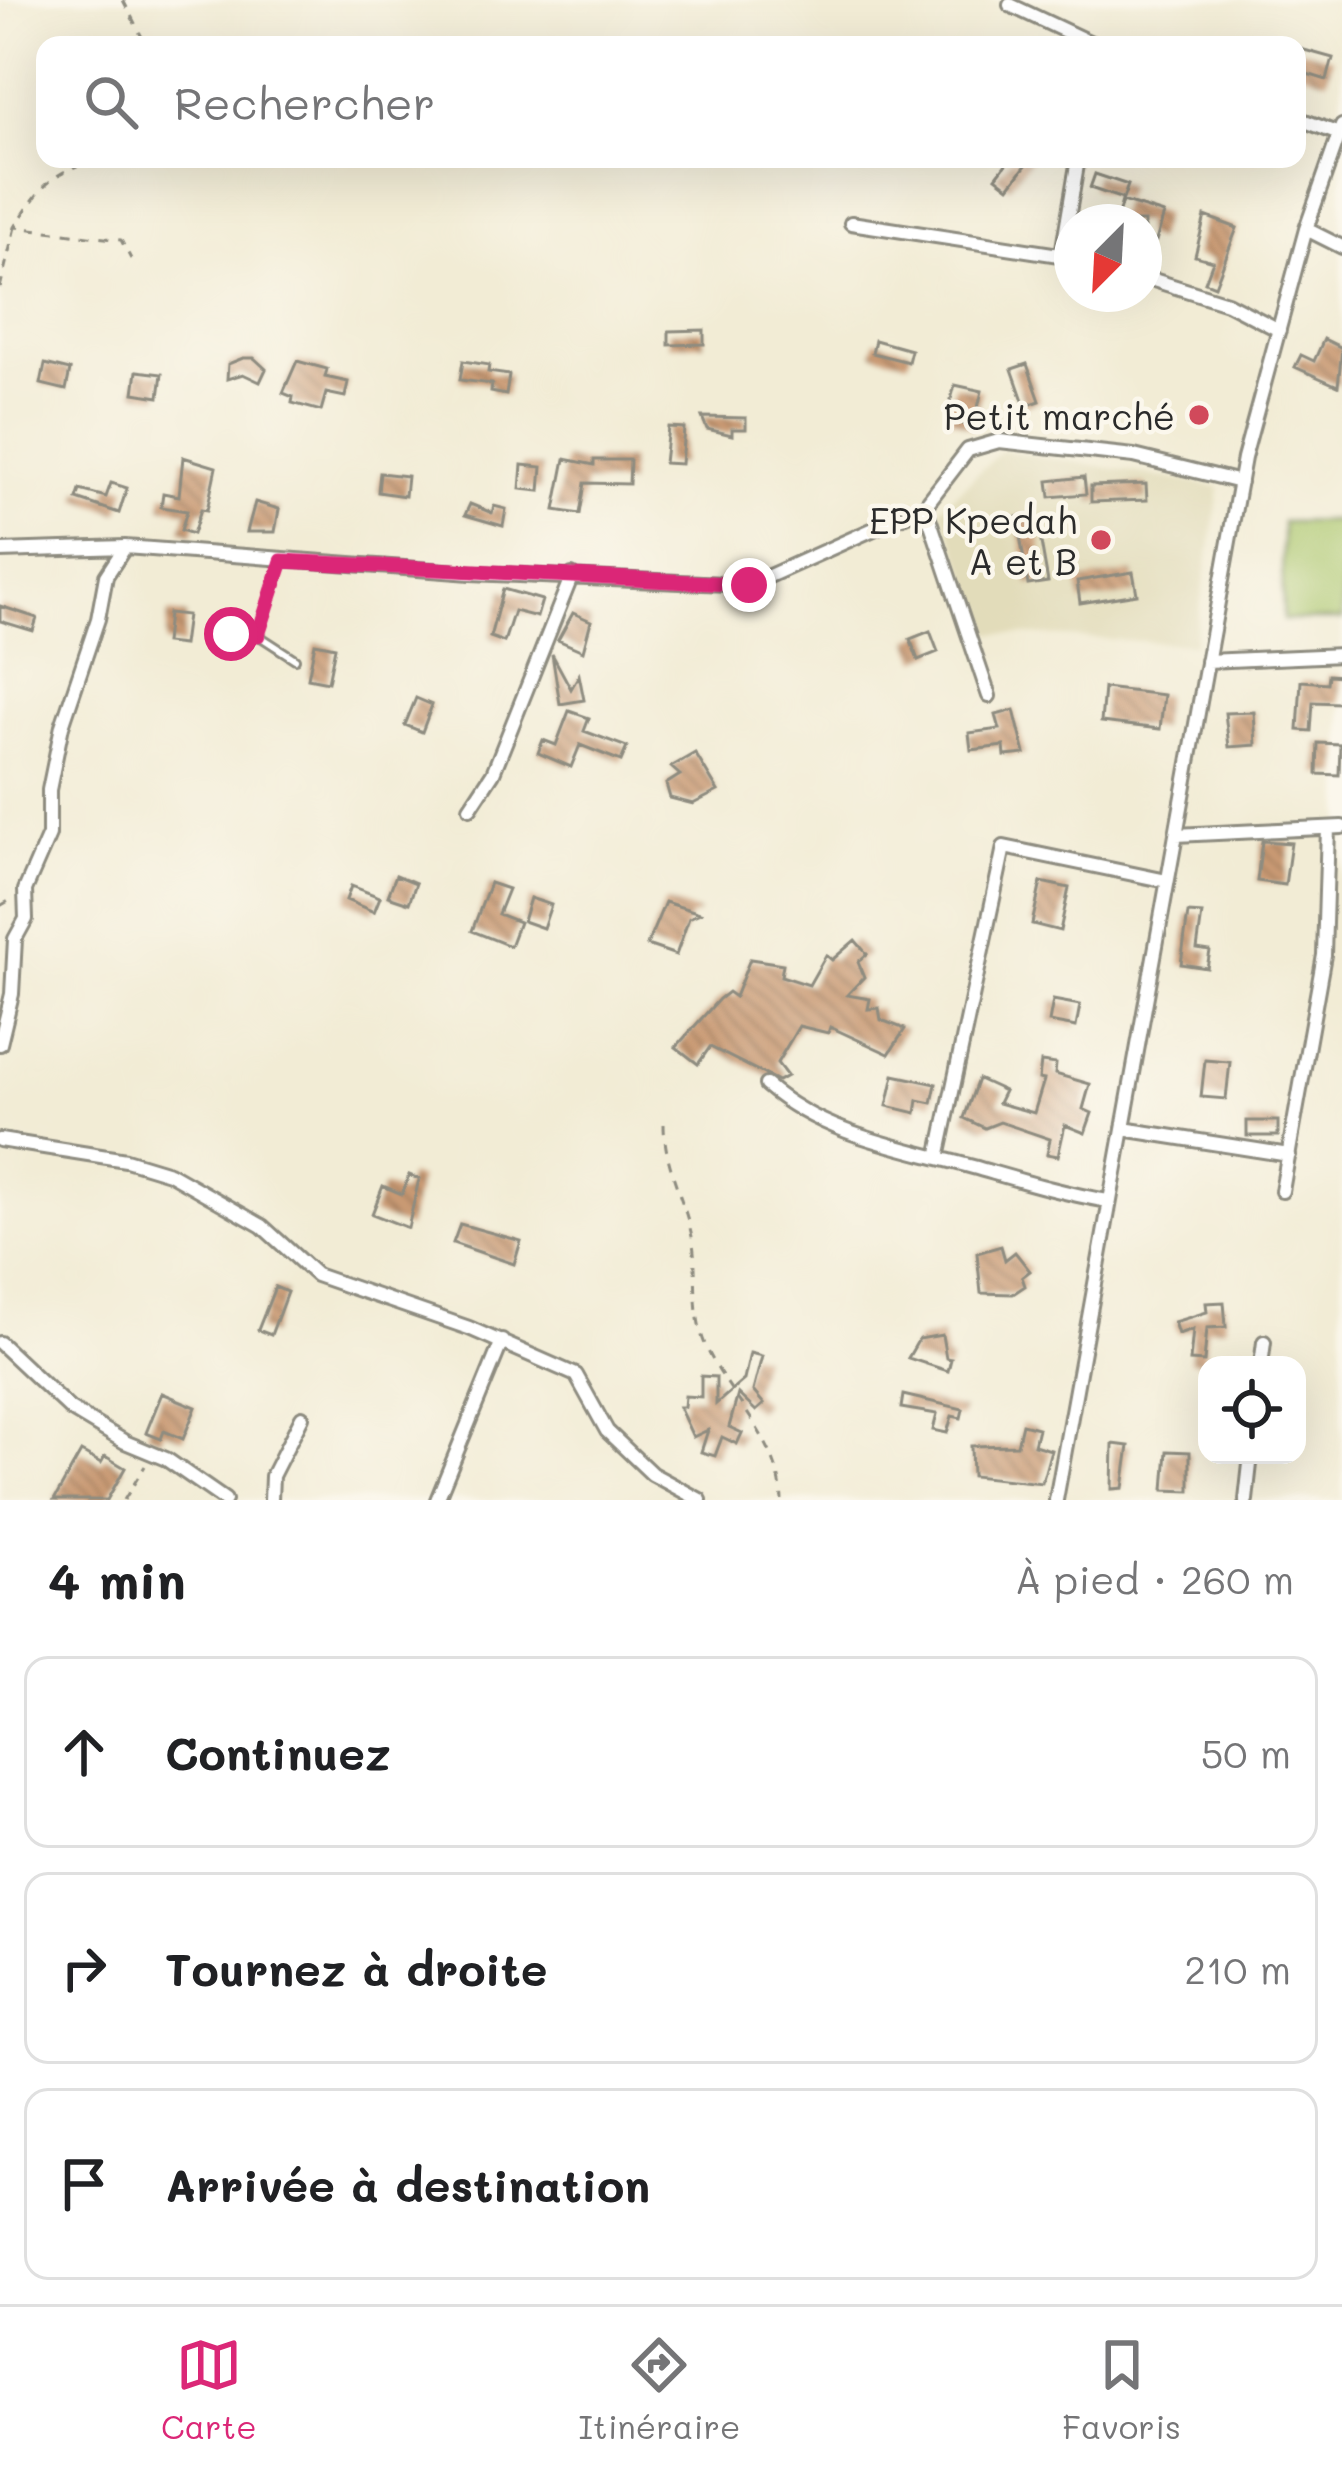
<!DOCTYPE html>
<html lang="fr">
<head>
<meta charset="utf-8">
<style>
	body { margin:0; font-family:Mali,sans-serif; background:#f6f6f6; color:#202124 }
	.controls { position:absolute; right:36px; bottom:36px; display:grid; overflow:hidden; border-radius:24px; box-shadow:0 12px 48px #0002 }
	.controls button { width:108px; height:108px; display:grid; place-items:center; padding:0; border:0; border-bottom:3px solid #e0e0e0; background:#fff; color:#202124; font:60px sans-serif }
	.compass { position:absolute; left:1054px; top:204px; width:108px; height:108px; border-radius:50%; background:#fff; box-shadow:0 12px 48px #0002; rotate:204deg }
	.stop { position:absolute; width:36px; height:36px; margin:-27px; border:9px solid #db2777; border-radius:50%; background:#fff }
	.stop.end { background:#db2777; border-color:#fff; box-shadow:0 3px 12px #0008 }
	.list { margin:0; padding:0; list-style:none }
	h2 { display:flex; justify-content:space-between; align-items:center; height:156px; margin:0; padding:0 48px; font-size:51px }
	h2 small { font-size:39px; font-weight:400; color:#757577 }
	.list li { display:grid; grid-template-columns:78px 1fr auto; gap:36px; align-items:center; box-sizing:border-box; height:192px; margin:0 24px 24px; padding:0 24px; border:3px solid #e0e0e0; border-radius:24px }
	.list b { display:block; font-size:45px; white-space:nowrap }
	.list em { font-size:39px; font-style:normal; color:#757577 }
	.icon { flex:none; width:66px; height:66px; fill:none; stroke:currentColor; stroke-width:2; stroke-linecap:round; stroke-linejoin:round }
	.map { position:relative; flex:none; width:1342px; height:1500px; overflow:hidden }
	.search { position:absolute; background:#fff; box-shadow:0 12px 48px #0002; left:36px; right:36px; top:36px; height:132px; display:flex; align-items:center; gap:30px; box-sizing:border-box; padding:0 42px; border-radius:24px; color:#757577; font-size:45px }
	.sheet { height:804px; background:#fff }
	nav { display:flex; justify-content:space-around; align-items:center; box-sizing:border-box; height:168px; border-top:3px solid #e0e0e0; background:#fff; font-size:33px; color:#757577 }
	nav a { display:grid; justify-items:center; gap:6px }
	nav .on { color:#db2777 }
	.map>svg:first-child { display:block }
	.built { fill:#e2dcba }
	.pitch { fill:#aac66c; stroke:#6a784c; stroke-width:3 }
	.building { fill:url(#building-back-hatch) }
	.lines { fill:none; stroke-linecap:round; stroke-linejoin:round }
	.service-casing { stroke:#8e8c80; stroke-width:12 }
	.minor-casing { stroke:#8e8c80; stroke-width:18 }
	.path { stroke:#8e8c80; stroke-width:3; stroke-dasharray:9 9; stroke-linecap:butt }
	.service { stroke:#fff; stroke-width:6 }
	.minor { stroke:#fff; stroke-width:12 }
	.route { stroke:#db2777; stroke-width:15 }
	.poi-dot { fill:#d1495b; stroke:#fbf7ec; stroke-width:4.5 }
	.labels { text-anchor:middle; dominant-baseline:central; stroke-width:9; stroke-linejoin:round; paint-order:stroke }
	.poi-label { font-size:36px; fill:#2b2b2b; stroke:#fbf7ec; text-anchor:end }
</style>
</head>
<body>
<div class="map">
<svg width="1342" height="1500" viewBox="0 0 1342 1500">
	<defs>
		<pattern id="building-back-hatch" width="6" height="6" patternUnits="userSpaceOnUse" patternTransform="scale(3)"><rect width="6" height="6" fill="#c99a73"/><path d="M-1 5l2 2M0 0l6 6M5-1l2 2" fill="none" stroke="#a37e5f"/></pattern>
	</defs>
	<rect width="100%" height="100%" fill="#fbf7ec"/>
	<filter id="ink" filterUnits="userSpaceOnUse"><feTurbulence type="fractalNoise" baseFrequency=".00833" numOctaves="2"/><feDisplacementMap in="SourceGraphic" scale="24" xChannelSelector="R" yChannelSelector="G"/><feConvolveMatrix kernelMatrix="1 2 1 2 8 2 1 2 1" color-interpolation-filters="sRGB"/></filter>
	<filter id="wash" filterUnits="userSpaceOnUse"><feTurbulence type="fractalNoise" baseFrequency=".004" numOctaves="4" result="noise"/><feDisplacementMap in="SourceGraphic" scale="48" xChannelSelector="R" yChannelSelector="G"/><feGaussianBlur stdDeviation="2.7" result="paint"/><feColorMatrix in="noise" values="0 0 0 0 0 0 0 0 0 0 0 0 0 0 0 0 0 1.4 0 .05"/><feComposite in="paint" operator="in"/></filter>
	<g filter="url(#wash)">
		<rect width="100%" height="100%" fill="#f2ecd5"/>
		<path class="built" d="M1002 450 1220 487 1194 644 991 633 941 508Z"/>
		<path class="pitch" d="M1342 521V620H1283L1282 522Z"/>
		<g id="blocks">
			<path class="building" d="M1297 48 1333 58 1327 80 1297 71Z
				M1010 159H1031L1009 187 996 177Z
				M1095 174 1128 185 1123 199 1090 188Z
				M1122 201 1164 214 1156 241 1144 237V222H1116Z
				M1205 216 1237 228 1215 286 1205 282 1213 261 1195 256Z
				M704 330V344L669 345V331Z
				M1324 339 1342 348 1338 386 1295 367 1301 355 1314 361Z
				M875 340 911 350 908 362 872 353Z
				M243 358H254L266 369 260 382 243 374 227 379 228 364Z
				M297 361 327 369 325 377 348 382 345 397 326 393 321 411 292 403 293 397 283 393Z
				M463 361 489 365 488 372 509 375 506 395 491 392 492 384 460 380Z
				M45 364 70 370 66 390 41 384Z
				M1027 364 1040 401 1025 406 1012 369Z
				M137 371 162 374 159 397 134 393Z
				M955 385 982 391 973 428 946 417Z
				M702 417 746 418V429H732V435L707 429Z
				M668 427 684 428 681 464 664 463Z
				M183 457 216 467 207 510 201 509 193 534 181 530 187 511 161 507 163 493 179 496Z
				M565 459 594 465V460H630L629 484 585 483 580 514 555 510Z
				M522 465 542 467 540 491 520 489Z
				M380 473 407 476 405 496 378 492Z
				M1084 477 1086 494 1050 497 1048 481Z
				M111 483 127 488 119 513 77 499 80 490 106 497Z
				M1146 484 1147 500 1091 502V486Z
				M255 502 279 509 275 532H247Z
				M470 504 492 513 494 506 506 509 503 526 465 515Z
				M1036 514 1048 582 1028 585 1017 517Z
				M1133 572 1137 594 1080 603 1077 581Z
				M503 589 542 600 537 617 514 611 504 642 490 637Z
				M0 606 37 618 33 631 0 621Z
				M168 613 187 615 183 645 165 643Z
				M573 613 591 621 583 651 558 640Z
				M930 631 938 652 918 660 910 639Z
				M315 643 335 647 328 682 308 678Z
				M552 654 571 689 579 675 584 700 560 704Z
				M1328 675 1341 676 1339 703 1313 702 1311 731 1298 730 1301 681 1327 683Z
				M1104 688 1164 695 1160 729 1101 722Z
				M416 698 432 705 422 732 405 725Z
				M1014 710 1025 754 1005 756 1004 746 971 750 969 733 1000 729 996 715Z
				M569 711 589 718 584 731 627 747 621 761 580 745 571 767 538 753 543 740 556 745Z
				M1254 712 1256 745 1229 747 1225 713Z
				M1318 743 1340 744 1339 775 1317 774Z
				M695 753 718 791 693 804 670 798 666 784 680 775 671 767Z
				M1262 841 1291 843 1285 885 1257 881Z
				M396 875 416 883 409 903 388 896Z
				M1041 882 1069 888 1060 931 1032 924Z
				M490 883 508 889 498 914 519 922 510 946 472 931Z
				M351 886 380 897 374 912 346 900Z
				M530 898 551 905 543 928 523 921Z
				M665 902 700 913 689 918 676 955 647 945Z
				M1188 913 1202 914 1197 949 1210 951 1207 968 1181 964Z
				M855 940 867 954 858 962 864 977 847 995 870 999 868 1009 879 1008 881 1020 905 1029 889 1054 830 1027 828 1033 799 1026 777 1063 787 1076 778 1081 710 1047 698 1064 676 1047 719 999 728 992 735 997 750 959 783 964 781 976 809 985 826 955 832 960Z
				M1053 1000 1080 1005 1076 1027 1049 1022Z
				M1205 1060 1230 1062 1226 1099 1201 1097Z
				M1041 1062 1056 1064 1055 1074 1090 1084 1083 1109 1092 1113 1085 1133 1065 1125 1058 1156 1047 1154 1050 1139 1000 1122 985 1128 964 1118 978 1079 1004 1091 998 1103 1034 1113 1044 1080 1039 1079Z
				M894 1075 936 1084 932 1103 918 1100 916 1113 887 1106Z
				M1247 1121H1278V1136H1247Z
				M409 1175 419 1179 408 1228 372 1214 383 1186 402 1194Z
				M460 1224 521 1241 514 1264 453 1243Z
				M1001 1246 1005 1260 1015 1252 1030 1271 1022 1277 1025 1286 1013 1294 981 1293 977 1253Z
				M275 1287 287 1292 271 1335 258 1330Z
				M1224 1302 1226 1327 1207 1328 1204 1362 1190 1361 1193 1329 1178 1334 1174 1322 1207 1312 1206 1303Z
				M942 1335 946 1358 951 1359 948 1371 908 1358 919 1339Z
				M750 1353 762 1356 753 1391 764 1404 756 1411 738 1394 729 1427 742 1433 737 1444 722 1437 715 1456 701 1452 708 1430 693 1437 679 1407H684L685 1396 701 1397V1376L716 1377V1404L744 1380Z
				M162 1393 196 1407 183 1439 164 1431 161 1439 146 1433Z
				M903 1395 963 1409 961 1418 952 1416 947 1433 933 1430 937 1414 901 1408Z
				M1022 1424 1038 1428 1034 1445 1051 1450 1042 1483 972 1476 971 1446 1017 1445Z
				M1113 1444 1129 1446 1123 1488 1112 1489Z
				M1167 1451 1190 1452V1491L1164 1490Z
				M81 1452 101 1463 105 1456 125 1468 107 1500H54Z"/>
		</g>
	</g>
	<g filter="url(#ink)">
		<use href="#blocks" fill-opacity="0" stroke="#8e8c80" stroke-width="3"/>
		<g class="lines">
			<g class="service-casing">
				<path id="service" d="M207 635H258L295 659
					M258 635 282 561"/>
			</g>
			<g class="minor-casing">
				<path id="minor" d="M1010 5 1095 45
					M1297 118 1339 134
					M851 223 1072 257
					M1306 229 1342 247
					M1062 254 1078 159
					M1144 277 1227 303 1279 330
					M925 506 989 696
					M0 551 125 547 471 573 749 585 925 506 968 450 999 441 1134 456 1240 482
					M1207 661 1342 655
					M470 808 493 773 572 575
					M1176 835 1342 827
					M0 1044 12 994 15 939 26 919 25 890 49 835V790L62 726 98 619 106 576 125 547
					M766 1085C824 1135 900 1147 973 1167 1019 1180 1061 1193 1108 1201
					M1123 1129 1289 1155
					M0 1140 126 1160 169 1173 262 1226 316 1275 469 1328 576 1375 607 1431 652 1474 700 1500
					M938 1158 1004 847 1167 881
					M1282 1191 1324 955 1328 828
					M0 1343 70 1409 125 1442 166 1459 225 1500
					M1261 1365 1264 1342
					M271 1500 272 1476 302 1417
					M437 1500 502 1341
					M1056 1500 1244 458 1306 229 1342 126
					M1246 1500 1251 1455"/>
			</g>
			<path class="path" d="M123 0 146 45
				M99 159C51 172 42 185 15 227L121 240 131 259
				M0 288 15 227
				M0 906 14 898
				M664 1124C664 1164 682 1194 691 1232 700 1273 689 1313 708 1351 733 1402 779 1440 782 1500
				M124 1500 145 1466"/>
			<use href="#service" class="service"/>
			<use href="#minor" class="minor"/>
		</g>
	</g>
	<g class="lines" filter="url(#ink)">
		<path class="route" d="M231 634 258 635 282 561 749 585"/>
	</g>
	<g class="poi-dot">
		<circle cx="1199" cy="415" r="12"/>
		<circle cx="1101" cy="540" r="12"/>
	</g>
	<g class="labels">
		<g class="poi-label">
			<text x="1175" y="415">Petit marché</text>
			<text x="1077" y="519">EPP Kpedah<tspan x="1077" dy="41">A et B</tspan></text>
		</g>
	</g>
</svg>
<div class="controls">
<button><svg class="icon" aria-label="locate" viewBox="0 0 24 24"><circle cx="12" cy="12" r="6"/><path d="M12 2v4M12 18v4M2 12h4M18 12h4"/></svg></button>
</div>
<svg class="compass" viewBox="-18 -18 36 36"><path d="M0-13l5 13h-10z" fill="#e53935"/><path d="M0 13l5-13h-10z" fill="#757577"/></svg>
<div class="stop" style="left:231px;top:634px"></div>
<div class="stop end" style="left:749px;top:585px"></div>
<div class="search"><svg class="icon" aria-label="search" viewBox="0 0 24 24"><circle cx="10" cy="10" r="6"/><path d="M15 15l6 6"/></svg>Rechercher</div>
</div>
<section class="sheet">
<h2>4 min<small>À pied · 260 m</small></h2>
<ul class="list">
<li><svg class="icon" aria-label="ahead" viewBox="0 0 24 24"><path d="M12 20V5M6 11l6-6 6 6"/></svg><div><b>Continuez</b></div><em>50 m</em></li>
<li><svg class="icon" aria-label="right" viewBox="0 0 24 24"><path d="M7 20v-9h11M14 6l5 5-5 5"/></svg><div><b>Tournez à droite</b></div><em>210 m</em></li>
<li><svg class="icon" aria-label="arrive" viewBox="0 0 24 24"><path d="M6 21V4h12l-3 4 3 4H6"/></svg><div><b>Arrivée à destination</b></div></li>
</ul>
</section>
<nav>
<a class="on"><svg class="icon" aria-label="map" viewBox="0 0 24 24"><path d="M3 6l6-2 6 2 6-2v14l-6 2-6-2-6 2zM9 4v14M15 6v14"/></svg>Carte</a>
<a><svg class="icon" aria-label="directions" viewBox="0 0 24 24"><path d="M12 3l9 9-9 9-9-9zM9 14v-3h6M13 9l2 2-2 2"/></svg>Itinéraire</a>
<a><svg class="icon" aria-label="saved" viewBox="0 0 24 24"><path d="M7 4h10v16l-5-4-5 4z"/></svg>Favoris</a>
</nav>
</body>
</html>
